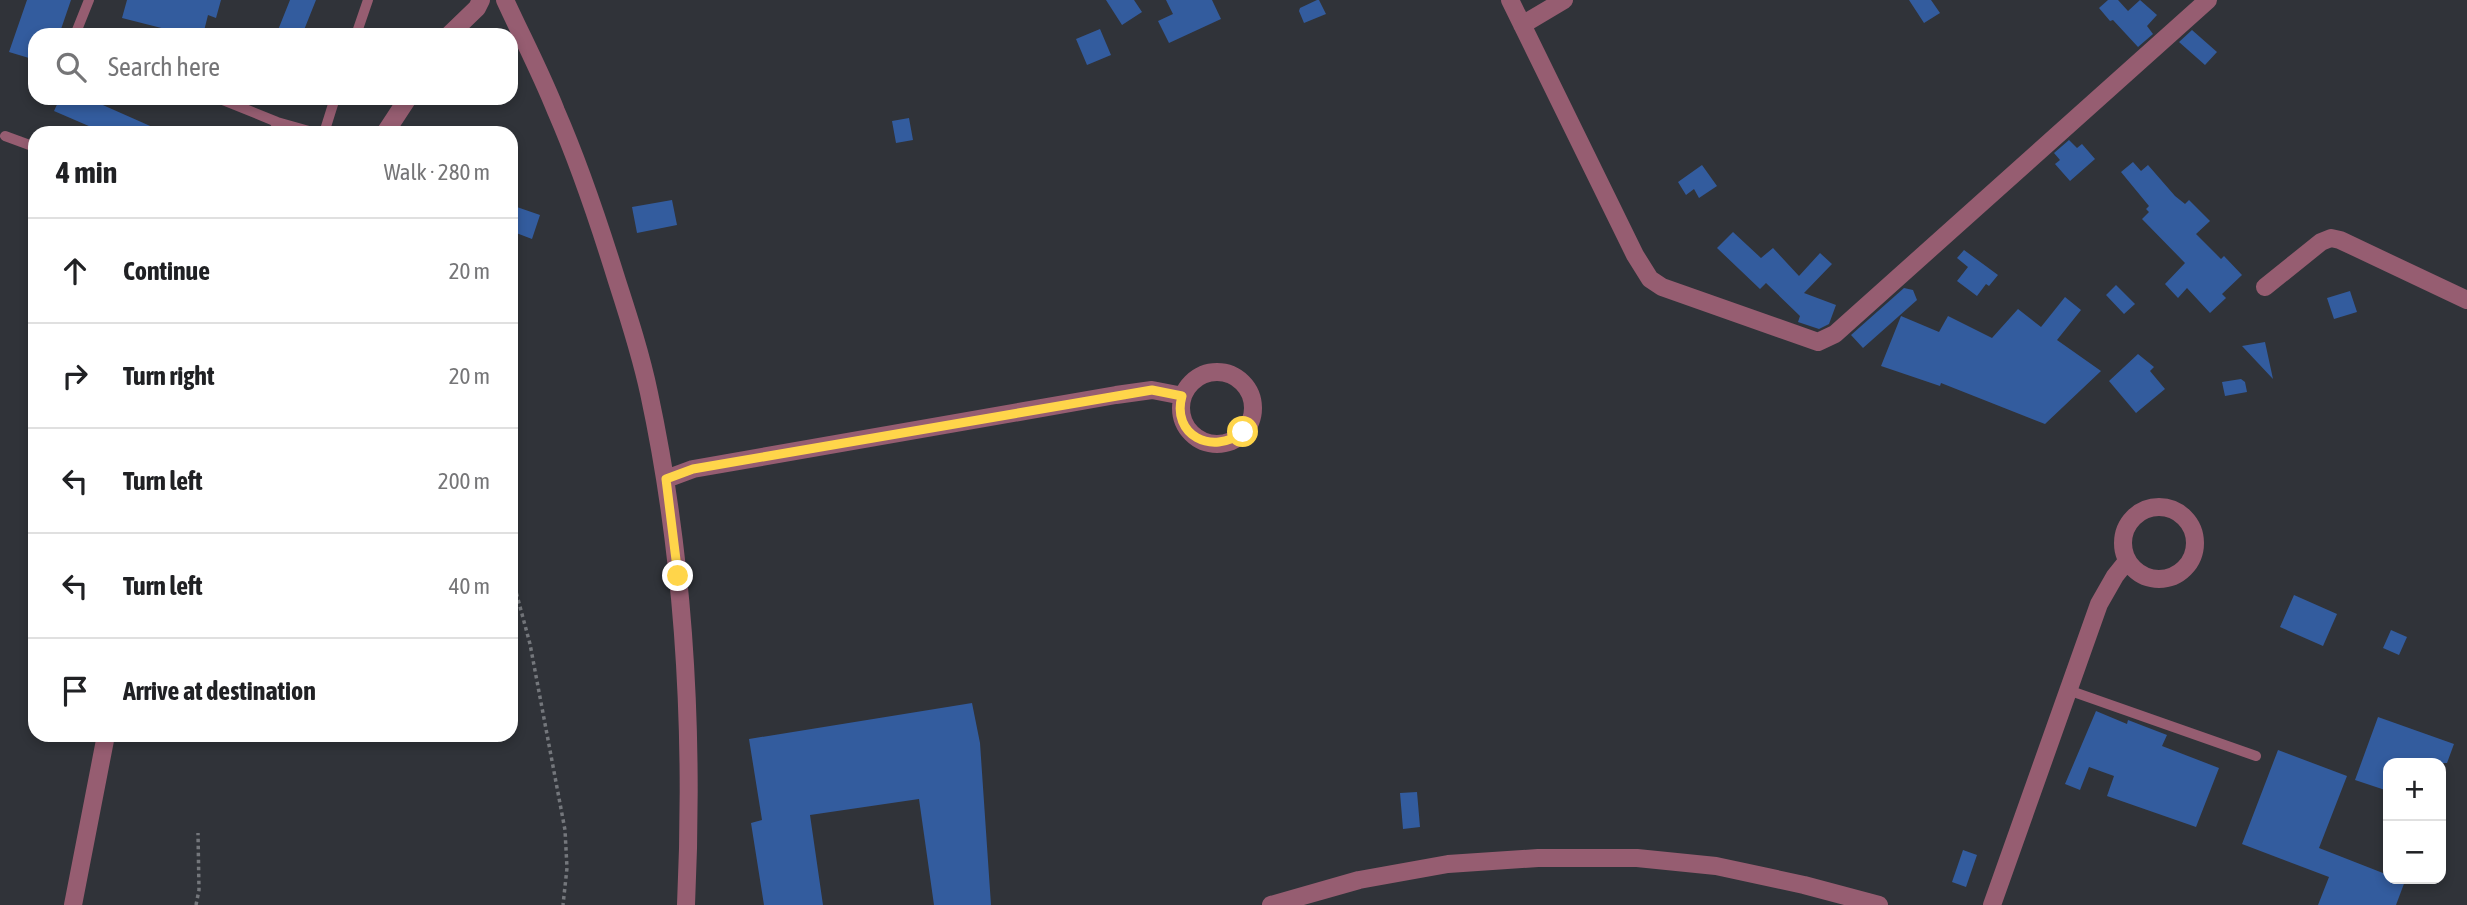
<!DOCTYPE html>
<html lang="en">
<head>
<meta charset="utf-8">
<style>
	body { margin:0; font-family:"Asap Condensed",sans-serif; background:#f2f2f2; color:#202124 }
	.controls { position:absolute; right:21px; bottom:21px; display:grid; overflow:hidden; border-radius:14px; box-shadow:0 4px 10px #0003 }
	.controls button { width:63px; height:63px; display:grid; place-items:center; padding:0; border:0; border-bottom:2px solid #e0e0e0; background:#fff; color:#202124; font:35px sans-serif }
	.stop { position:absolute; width:21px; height:21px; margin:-16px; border:5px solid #ffd54a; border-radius:50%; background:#fff }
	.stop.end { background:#ffd54a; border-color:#fff; box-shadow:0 2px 7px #0008 }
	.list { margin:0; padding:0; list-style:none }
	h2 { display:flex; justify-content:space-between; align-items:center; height:91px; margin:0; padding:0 28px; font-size:30px }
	h2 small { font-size:23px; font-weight:400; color:#757577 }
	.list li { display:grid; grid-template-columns:46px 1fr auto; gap:21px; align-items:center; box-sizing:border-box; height:105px; padding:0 28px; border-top:2px solid #e0e0e0 }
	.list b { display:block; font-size:26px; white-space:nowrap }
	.list em { font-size:23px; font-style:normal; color:#757577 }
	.icon { flex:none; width:38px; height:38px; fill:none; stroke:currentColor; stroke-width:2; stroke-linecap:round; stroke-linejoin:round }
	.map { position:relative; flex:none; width:2467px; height:905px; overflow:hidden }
	.search { position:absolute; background:#fff; box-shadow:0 4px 10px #0003; left:28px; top:28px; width:490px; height:77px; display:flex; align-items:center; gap:18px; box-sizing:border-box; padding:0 24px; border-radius:21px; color:#757577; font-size:26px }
	.panel { position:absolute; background:#fff; box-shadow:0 4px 10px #0003; left:28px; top:126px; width:490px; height:616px; border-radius:21px }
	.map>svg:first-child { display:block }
	.building { fill:#335c9e }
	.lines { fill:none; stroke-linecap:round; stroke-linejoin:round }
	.path { stroke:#74777c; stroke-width:3.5; stroke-dasharray:3.5 3.5; stroke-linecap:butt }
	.service { stroke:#965d71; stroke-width:10 }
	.minor { stroke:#965d71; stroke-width:18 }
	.route { stroke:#ffd54a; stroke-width:9 }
</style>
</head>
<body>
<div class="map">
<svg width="2467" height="905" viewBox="0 0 2467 905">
	<rect width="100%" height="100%" fill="#303339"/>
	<path class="building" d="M27 0H71L59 35H35L29 58 9 52Z
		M127 0H221L216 18 208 15 203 35H189L122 18Z
		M290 0H316L302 35H276Z
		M1106 0H1134L1142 12 1122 25Z
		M1166 0H1212L1221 19 1169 43 1158 21 1173 14Z
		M1317 0H1319L1326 14 1304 23 1299 11 1300 8Z
		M1909 0H1931L1940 13 1924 23Z
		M2108 0H2118L2128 11 2140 0 2157 15 2147 26 2153 34 2138 47 2113 20 2110 21 2099 8Z
		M1100 29 1111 55 1087 65 1076 39Z
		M2192 30 2217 52 2205 65 2179 42Z
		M60 98H87L166 133H105L54 111Z
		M909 118 913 140 896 143 892 121Z
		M2069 140 2077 148 2082 144 2095 159 2070 181 2055 164 2060 160 2054 153Z
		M2133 162 2141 171 2148 165 2175 196 2185 204 2189 200 2210 221 2196 234 2221 259 2224 256 2242 275 2222 294 2226 298 2210 313 2187 288 2178 298 2165 284 2185 263 2142 219 2149 212 2146 209 2149 206 2121 172Z
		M1702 165 1717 186 1699 198 1694 189 1686 195 1678 182Z
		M672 200 677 225 637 233 632 207Z
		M514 206 540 215 532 239 511 231V214Z
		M1733 232 1761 258 1773 248 1799 276 1820 253 1832 264 1804 293 1836 305 1829 324 1819 329 1798 322 1800 316 1766 283 1760 289 1717 248Z
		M1964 250 1998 275 1989 286 1986 284 1977 296 1957 281 1968 267 1957 258Z
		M2116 285 2135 304 2124 314 2106 295Z
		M1904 288 1913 290 1917 300 1863 348 1851 335Z
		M2350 291 2357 312 2334 319 2327 298Z
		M2065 297 2081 310 2057 340 2101 371 2045 424 1941 383 1940 386 1881 366 1901 316 1939 332 1948 316 1992 338 2018 309 2041 327Z
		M2265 342 2273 379 2242 346Z
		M2138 354 2154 367 2150 371 2165 389 2136 413 2109 381Z
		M2241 379 2245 382 2247 392 2225 396 2222 382Z
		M2294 595 2337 614 2323 646 2280 627Z
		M2391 630 2407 637 2399 655 2383 648Z
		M972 703 980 743 991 905H934L919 799 810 815 823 905H764L751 823 762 820 749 739Z
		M2096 711 2127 724 2128 720 2167 735 2162 746 2219 768 2196 827 2107 796 2114 776 2089 767 2080 790 2065 784Z
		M2378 717 2454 744 2447 763H2388V791L2355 780Z
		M2278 750 2347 776 2319 848 2388 875V879L2405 881 2396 905H2318L2329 877 2242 844Z
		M1417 792 1420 827 1403 829 1400 793Z
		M1963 850 1977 855 1966 887 1952 882Z"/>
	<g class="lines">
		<path class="path" d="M511 573 530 644 565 830 567 868 563 905
			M196 905 199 890 198 833"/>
		<path class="service" d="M75 35 89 0
			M356 35 368 0
			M218 98 277 122 316 133
			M274 133 277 122
			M324 133 335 98
			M5 136 35 147
			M2068 690 2256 756"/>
		<path class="minor" d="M505 0C522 37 541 73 556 111 580 166 599 223 617 281 629 318 641 355 649 393 685 561 694 734 686 905
			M1510 0 1635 255 1650 279 1662 287 1818 342 1835 334 2208 0
			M1522 25 1564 0
			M449 35 477 8 481 0
			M385 133 408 98
			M2265 287 2321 242 2331 238 2340 240 2467 300
			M1181 408a36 36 0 1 1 72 0a36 36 0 1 1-72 0Z
			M666 479 693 469 1116 395 1152 390 1183 396
			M2123 543a36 36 0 1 1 72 0a36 36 0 1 1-72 0Z
			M73 905 106 735
			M1271 905 1359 880 1448 864 1538 858H1637L1716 866 1804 885 1879 905
			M1992 905 2099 604 2115 576 2127 561"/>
	</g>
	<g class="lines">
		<path class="route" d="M678 576 666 479 693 469 1152 390 1182 396C1171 435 1212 456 1243 432"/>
	</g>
</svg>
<div class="controls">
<button>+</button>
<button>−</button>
</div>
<div class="stop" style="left:1243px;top:432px"></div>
<div class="stop end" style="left:678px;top:576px"></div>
<div class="search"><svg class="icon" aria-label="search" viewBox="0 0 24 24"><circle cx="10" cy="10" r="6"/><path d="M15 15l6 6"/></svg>Search here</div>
<section class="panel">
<h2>4 min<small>Walk · 280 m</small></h2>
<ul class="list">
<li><svg class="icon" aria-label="ahead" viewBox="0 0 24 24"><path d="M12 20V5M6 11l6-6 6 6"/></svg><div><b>Continue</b></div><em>20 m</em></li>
<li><svg class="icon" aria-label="right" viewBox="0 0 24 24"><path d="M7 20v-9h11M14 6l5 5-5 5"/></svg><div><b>Turn right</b></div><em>20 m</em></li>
<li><svg class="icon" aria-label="left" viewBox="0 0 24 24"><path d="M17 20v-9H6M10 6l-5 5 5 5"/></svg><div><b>Turn left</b></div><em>200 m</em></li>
<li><svg class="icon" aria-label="left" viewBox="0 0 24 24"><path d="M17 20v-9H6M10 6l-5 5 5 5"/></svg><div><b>Turn left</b></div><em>40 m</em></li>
<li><svg class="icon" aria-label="arrive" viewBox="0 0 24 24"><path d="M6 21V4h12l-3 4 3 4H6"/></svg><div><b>Arrive at destination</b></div></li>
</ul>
</section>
</div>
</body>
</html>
